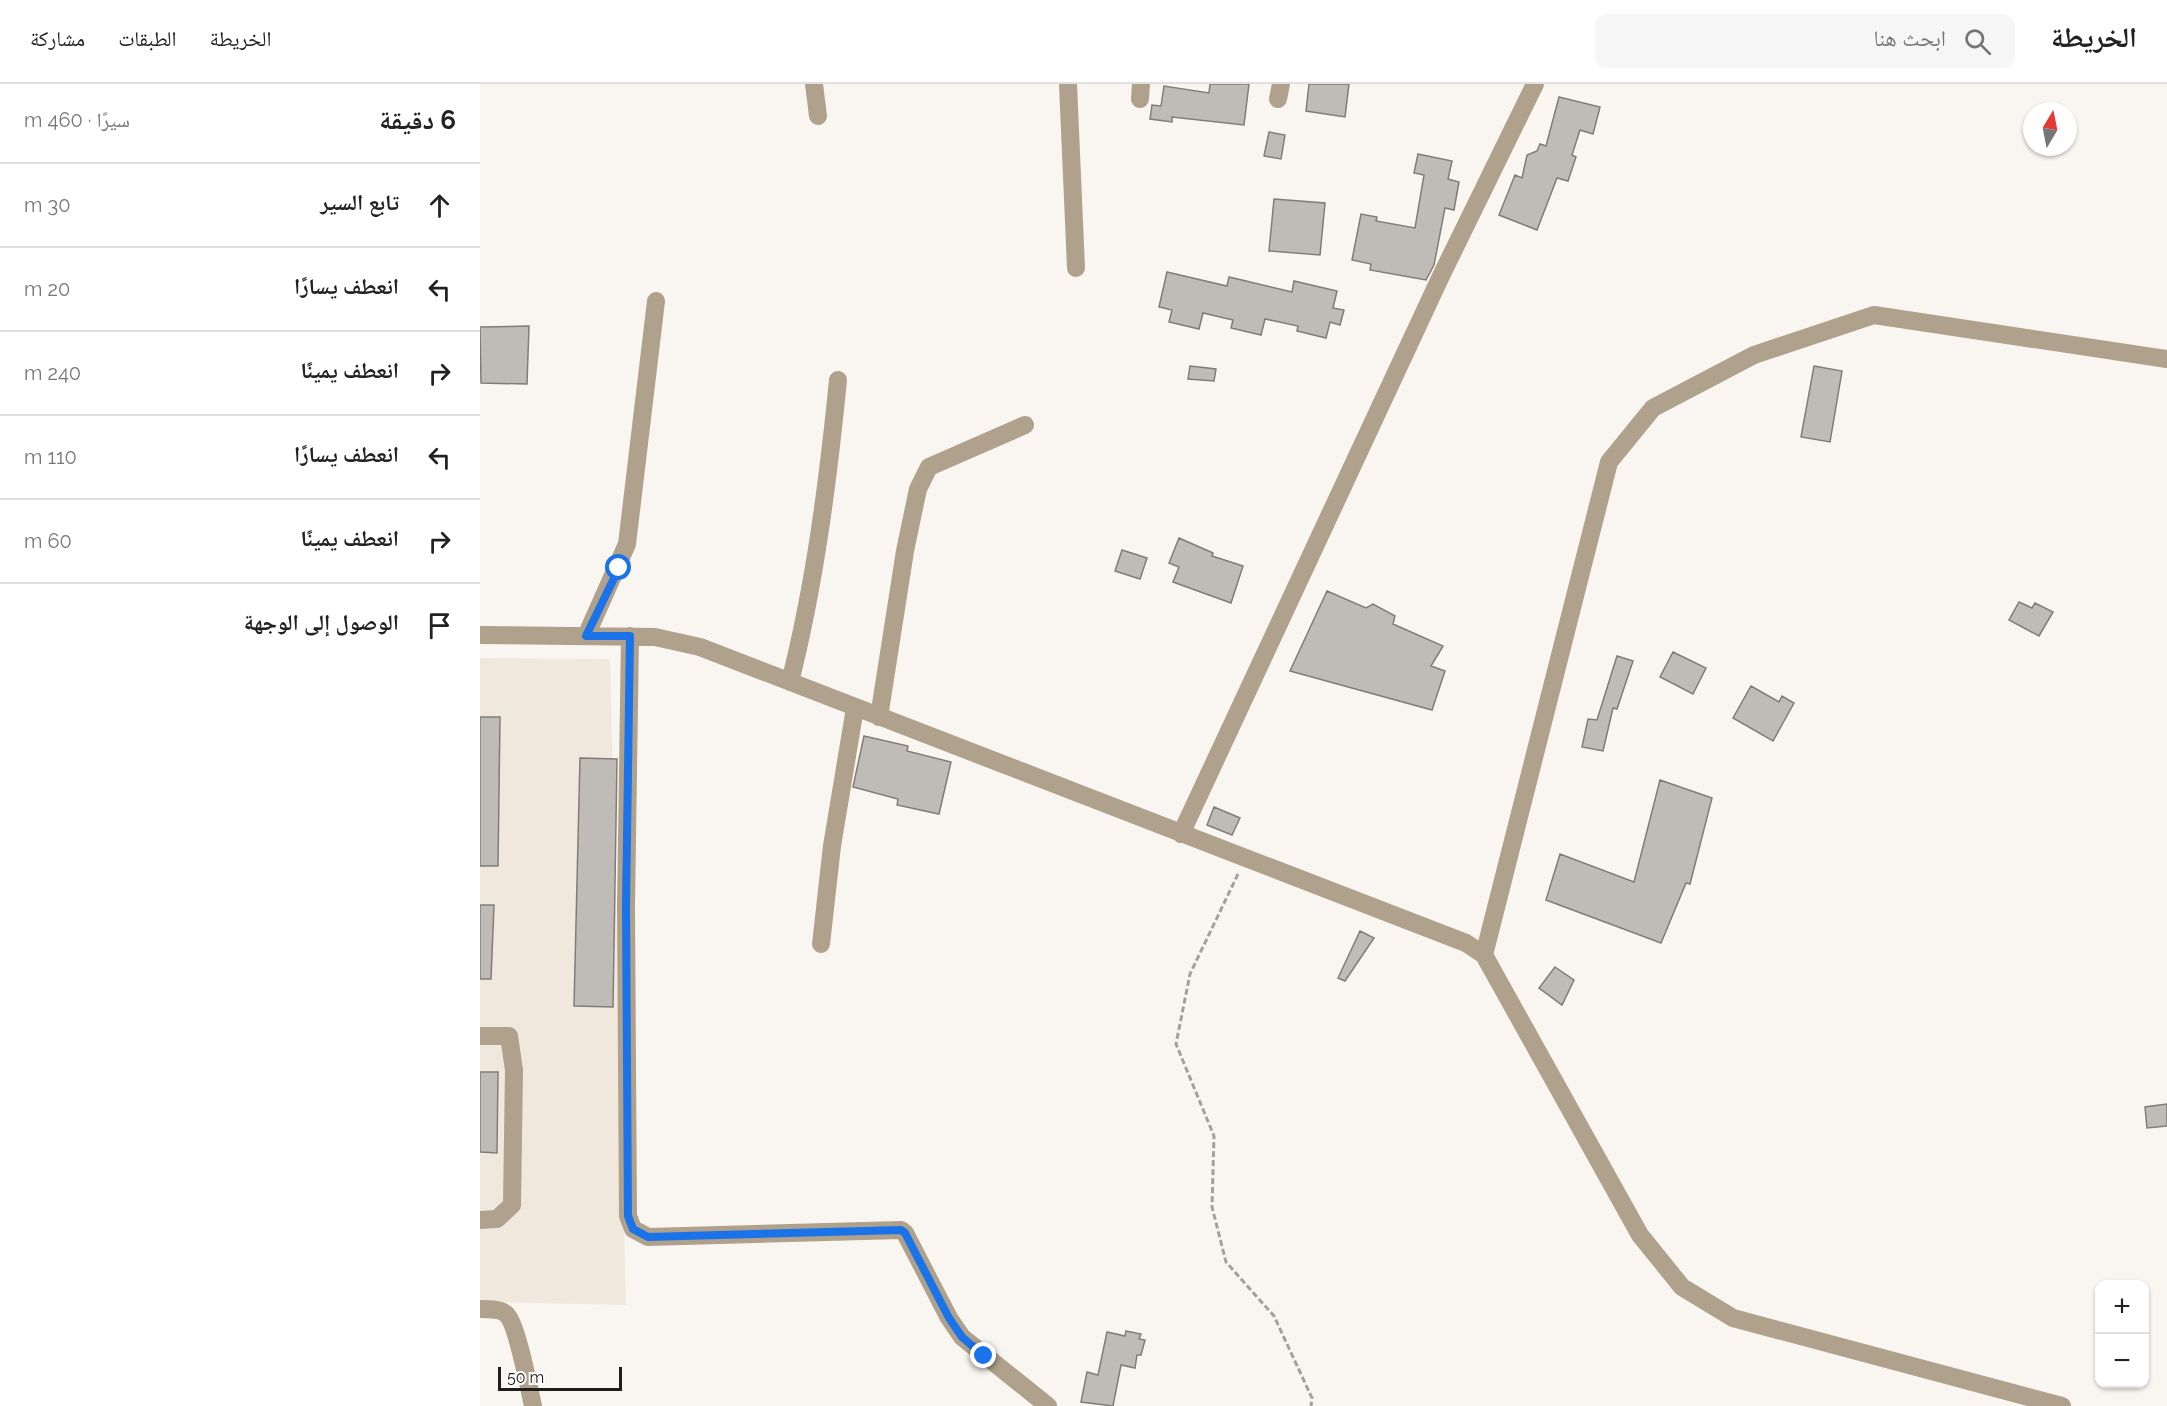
<!DOCTYPE html>
<html lang="ar">
<head>
<meta charset="utf-8">
<style>
	body { margin:0; font-family:Raleway,"Noto Naskh Arabic",sans-serif; background:#f6f6f6; color:#222; direction:rtl }
	.controls { position:absolute; right:18px; bottom:18px; display:grid; overflow:hidden; border-radius:12px; box-shadow:0 2px 4px #0004 }
	.controls button { width:54px; height:54px; display:grid; place-items:center; padding:0; border:0; border-bottom:2px solid #e0e0e0; background:#fff; color:#222; font:30px sans-serif }
	.compass { position:absolute; left:1543px; top:18px; width:54px; height:54px; border-radius:50%; background:#fff; box-shadow:0 2px 4px #0004; rotate:10deg }
	.scale { position:absolute; left:18px; bottom:15px; width:124px; box-sizing:border-box; padding-left:6px; border:3px solid #1f1e1c; border-top:0; font-size:16px; line-height:21px; white-space:nowrap; color:#1f1e1c; -webkit-text-stroke:4px #fff; paint-order:stroke }
	.stop { position:absolute; width:18px; height:18px; margin:-14px; border:4px solid #1a73e8; border-radius:50%; background:#fff }
	.stop.end { background:#1a73e8; border-color:#fff; box-shadow:0 2px 6px #0008 }
	.list { margin:0; padding:0; list-style:none }
	h2 { display:flex; justify-content:space-between; align-items:center; height:78px; margin:0; padding:0 24px; font-size:26px }
	h2 small { font-size:20px; font-weight:400; color:#767676 }
	.list li { display:grid; grid-template-columns:39px 1fr auto; gap:18px; align-items:center; box-sizing:border-box; height:84px; padding:0 24px; border-top:2px solid #e0e0e0 }
	.list b { display:block; font-size:22px; white-space:nowrap }
	.list em { font-size:20px; font-style:normal; color:#767676 }
	.icon { flex:none; width:33px; height:33px; fill:none; stroke:currentColor; stroke-width:2; stroke-linecap:round; stroke-linejoin:round }
	.map { position:relative; flex:none; width:1687px; height:1322px; overflow:hidden; direction:ltr }
	header { display:flex; align-items:center; gap:36px; box-sizing:border-box; height:84px; padding:0 30px; background:#fff; border-bottom:2px solid #e0e0e0 }
	header strong { font-size:28px }
	nav { display:flex; gap:33px; margin-inline-start:auto; font-size:21px }
	.search { width:420px; height:54px; background:#f6f6f6; display:flex; align-items:center; gap:15px; box-sizing:border-box; padding:0 21px; border-radius:12px; color:#767676; font-size:22px }
	main { display:flex }
	aside { flex:1; background:#fff }
	.map>svg:first-child { display:block }
	.built { fill:#f0e8dd }
	.building { fill:#bfbcb7; stroke:#807d78; stroke-width:1.5 }
	.lines { fill:none; stroke-linecap:round; stroke-linejoin:round }
	.path { stroke:#a3a19d; stroke-width:3; stroke-dasharray:6 3; stroke-linecap:butt }
	.minor { stroke:#afa18b; stroke-width:18 }
	.route { stroke:#1a73e8; stroke-width:8 }
</style>
</head>
<body>
<header>
<strong>الخريطة</strong>
<div class="search"><svg class="icon" aria-label="search" viewBox="0 0 24 24"><circle cx="10" cy="10" r="6"/><path d="M15 15l6 6"/></svg>ابحث هنا</div>
<nav><a>الخريطة</a><a>الطبقات</a><a>مشاركة</a></nav>
</header>
<main>
<div class="map">
<svg width="1687" height="1322" viewBox="0 0 1687 1322">
	<rect width="100%" height="100%" fill="#f9f6f1"/>
	<path class="built" d="M0 574 130 575 146 1221 0 1218Z"/>
	<path class="building" d="M730 0H769L764 41 692 33V38L670 35 672 21 681 22 684 2 729 9Z
		M829 0H869L865 33 826 27Z
		M1079 13 1120 23 1113 50 1100 46 1092 71 1096 73 1088 97 1077 94 1057 146 1019 131 1035 91 1042 94 1047 71 1057 67 1060 60 1066 62Z
		M789 48 805 51 801 75 784 72Z
		M938 70 972 77 968 95 979 98 974 126 965 124 954 181 946 196 890 186 891 180 872 176 881 130 897 133 896 137 935 144 944 91 934 89Z
		M794 115 845 119 840 171 789 167Z
		M687 188 747 202 749 193 812 208 814 197 857 207 853 224 864 226 860 241 850 238 846 254 817 247 818 242 785 235 781 251 751 244 753 236 723 229 719 245 689 238 692 226 679 223Z
		M49 242 47 300 1 299 0 243Z
		M710 282 736 285 734 297 708 295Z
		M1334 282 1362 287 1350 358 1321 353Z
		M699 454 733 469 732 472 763 482 751 519 693 498 699 483 689 479Z
		M642 466 667 474 660 495 635 487Z
		M847 507 886 524 893 520 915 532 913 540 963 562 951 582 965 587 952 626 810 587Z
		M1539 518 1552 524 1555 519 1573 528 1559 552 1529 536Z
		M1193 568 1226 584 1213 610 1180 593Z
		M1137 572 1153 577 1137 625 1133 624 1123 667 1102 663 1108 635 1117 636Z
		M1271 602 1299 618 1302 612 1314 619 1293 657 1253 634Z
		M0 633H20L18 782H0Z
		M384 652 428 662 427 667 471 678 459 730 417 721 418 715 373 703Z
		M100 674 137 675 133 923 94 922Z
		M1180 696 1232 714 1210 800 1206 799 1181 859 1066 816 1080 770 1154 798Z
		M734 723 760 734 752 751 727 741Z
		M0 821H14L11 895H0Z
		M880 847 894 854 865 897 858 894Z
		M1075 883 1094 896 1082 921 1059 904Z
		M0 988H18L17 1069 0 1068Z
		M1687 1020V1042L1667 1044 1665 1023Z
		M646 1247 661 1250 659 1255 665 1256 661 1271H657L655 1284 641 1281 633 1322 601 1318 607 1288 618 1291 627 1248 645 1252Z"/>
	<g class="lines">
		<path class="path" d="M758 790 710 890 696 960 734 1052 732 1123 746 1178 794 1232 832 1314 831 1322"/>
		<path class="minor" d="M334 0 338 32
			M588 0 596 184
			M660 15 661 0
			M798 15 801 0
			M0 551 175 553 220 563 986 859 1004 871 1160 1151 1202 1203 1253 1234 1582 1322
			M106 552 147 460 176 217
			M150 552 146 822 148 1132 153 1145 168 1153 421 1146 425 1149 469 1234 482 1253 568 1322
			M310 598C335 499 348 397 358 296
			M399 633 425 467 438 405 449 383 545 341
			M701 750 961 192 1055 0
			M341 860 352 762 375 624
			M1004 871 1129 378 1173 324 1274 271 1394 231 1687 275
			M0 952H29L34 986 32 1121 17 1135 0 1136
			M0 1225C8 1225 22 1225 27 1231 37 1241 49 1304 53 1322"/>
	</g>
	<g class="lines">
		<path class="route" d="M139 484 106 552H150L146 822 148 1132 153 1145 168 1153 421 1146 425 1149 469 1234 482 1253 504 1272"/>
	</g>
</svg>
<div class="controls">
<button>+</button>
<button>−</button>
</div>
<svg class="compass" viewBox="-18 -18 36 36"><path d="M0-13l5 13h-10z" fill="#e53935"/><path d="M0 13l5-13h-10z" fill="#767676"/></svg>
<div class="scale">50 m</div>
<div class="stop" style="left:139px;top:484px"></div>
<div class="stop end" style="left:504px;top:1272px"></div>
</div>
<aside>
<h2>6 دقيقة<small>سيرًا · 460 m</small></h2>
<ul class="list">
<li><svg class="icon" aria-label="ahead" viewBox="0 0 24 24"><path d="M12 20V5M6 11l6-6 6 6"/></svg><div><b>تابع السير</b></div><em>30 m</em></li>
<li><svg class="icon" aria-label="left" viewBox="0 0 24 24"><path d="M17 20v-9H6M10 6l-5 5 5 5"/></svg><div><b>انعطف يسارًا</b></div><em>20 m</em></li>
<li><svg class="icon" aria-label="right" viewBox="0 0 24 24"><path d="M7 20v-9h11M14 6l5 5-5 5"/></svg><div><b>انعطف يمينًا</b></div><em>240 m</em></li>
<li><svg class="icon" aria-label="left" viewBox="0 0 24 24"><path d="M17 20v-9H6M10 6l-5 5 5 5"/></svg><div><b>انعطف يسارًا</b></div><em>110 m</em></li>
<li><svg class="icon" aria-label="right" viewBox="0 0 24 24"><path d="M7 20v-9h11M14 6l5 5-5 5"/></svg><div><b>انعطف يمينًا</b></div><em>60 m</em></li>
<li><svg class="icon" aria-label="arrive" viewBox="0 0 24 24"><path d="M6 21V4h12l-3 4 3 4H6"/></svg><div><b>الوصول إلى الوجهة</b></div></li>
</ul>
</aside>
</main>
</body>
</html>
